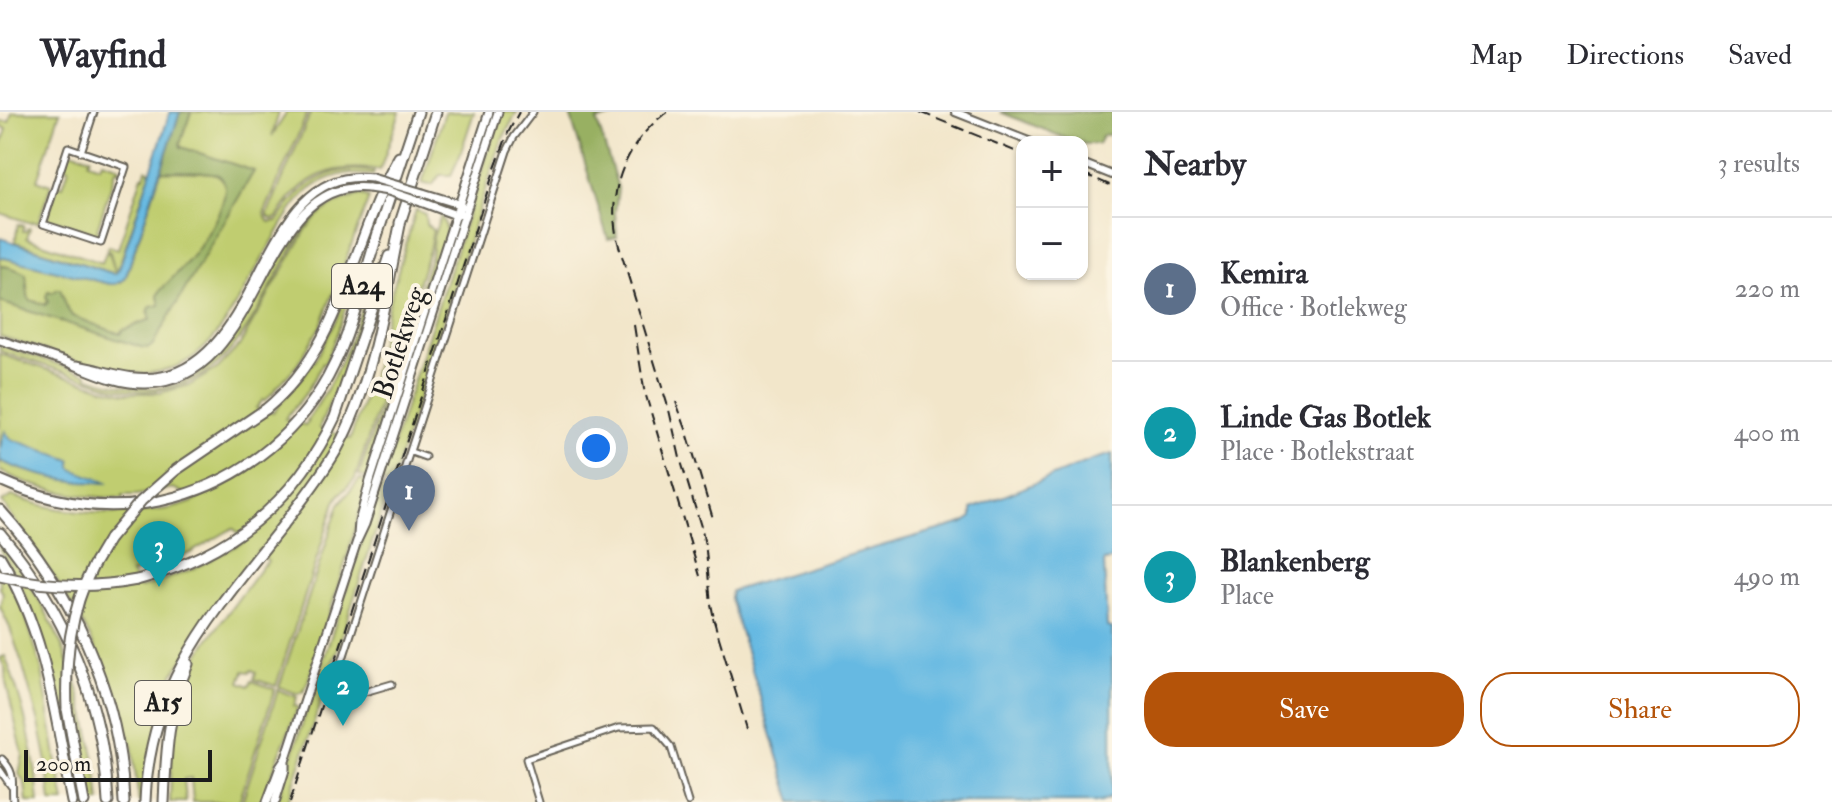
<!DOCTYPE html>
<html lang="en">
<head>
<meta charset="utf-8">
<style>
	body { margin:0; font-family:"IM FELL Double Pica",serif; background:#f7f7f7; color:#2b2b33 }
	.controls { position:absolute; right:24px; top:24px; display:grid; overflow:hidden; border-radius:16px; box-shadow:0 2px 6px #0004 }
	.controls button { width:72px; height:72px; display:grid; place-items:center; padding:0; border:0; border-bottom:2px solid #e1e1e2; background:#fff; color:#2b2b33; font:40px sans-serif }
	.scale { position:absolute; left:24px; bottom:20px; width:188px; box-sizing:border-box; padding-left:8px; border:4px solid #1c1c1c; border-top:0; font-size:22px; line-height:28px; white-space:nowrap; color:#1c1c1c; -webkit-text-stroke:6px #fcf5e5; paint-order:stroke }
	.you { position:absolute; left:596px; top:336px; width:28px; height:28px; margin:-20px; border:6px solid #fff; border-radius:50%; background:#1a73e8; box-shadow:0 0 0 12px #1a73e833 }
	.badge { display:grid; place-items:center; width:52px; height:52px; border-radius:50%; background:#b45309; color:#fff; font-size:26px; font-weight:700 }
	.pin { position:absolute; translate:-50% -66px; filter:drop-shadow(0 2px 4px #0008) }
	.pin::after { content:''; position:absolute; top:42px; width:28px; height:24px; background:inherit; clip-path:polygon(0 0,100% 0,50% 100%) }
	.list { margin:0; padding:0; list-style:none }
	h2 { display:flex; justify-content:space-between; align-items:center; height:104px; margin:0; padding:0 32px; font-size:34px }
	h2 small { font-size:26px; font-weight:400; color:#7c7c81 }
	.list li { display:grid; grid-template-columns:52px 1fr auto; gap:24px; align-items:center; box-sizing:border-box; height:144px; padding:0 32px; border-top:2px solid #e1e1e2 }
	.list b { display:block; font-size:30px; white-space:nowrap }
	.list p { margin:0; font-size:26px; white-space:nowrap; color:#7c7c81 }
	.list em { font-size:26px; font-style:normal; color:#7c7c81 }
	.actions { display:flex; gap:16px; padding:24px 32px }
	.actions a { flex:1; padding:18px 0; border:2px solid #b45309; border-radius:32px; text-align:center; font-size:28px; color:#b45309 }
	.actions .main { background:#b45309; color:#fff }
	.map { position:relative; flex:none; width:1112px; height:690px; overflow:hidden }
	header { display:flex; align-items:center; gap:48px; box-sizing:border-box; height:112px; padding:0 40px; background:#fff; border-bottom:2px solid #e1e1e2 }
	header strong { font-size:38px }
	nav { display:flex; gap:44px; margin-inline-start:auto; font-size:28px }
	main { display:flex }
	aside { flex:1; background:#fff }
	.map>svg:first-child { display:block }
	.green { fill:#c0cd6f; stroke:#6e7446; stroke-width:2; fill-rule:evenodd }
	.forest { fill:#98b062; stroke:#5a663f; stroke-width:2 }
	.water { fill:#66b9e2; stroke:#416a7f; stroke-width:2 }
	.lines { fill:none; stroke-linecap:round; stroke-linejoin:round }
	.minor-casing { stroke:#676359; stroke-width:9 }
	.tertiary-casing { stroke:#676359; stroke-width:10 }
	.secondary-casing { stroke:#676359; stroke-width:11 }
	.motorway-casing { stroke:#676359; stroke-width:13 }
	.minor { stroke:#fff; stroke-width:5 }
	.tertiary { stroke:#fff; stroke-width:6 }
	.secondary { stroke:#fff; stroke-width:7 }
	.motorway { stroke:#fff; stroke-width:9 }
	.rail { stroke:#1c1c1c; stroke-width:2; stroke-dasharray:12 6; stroke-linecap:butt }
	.secondary-bridge-casing { stroke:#676359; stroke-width:11; stroke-linecap:butt }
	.motorway-bridge-casing { stroke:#676359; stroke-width:13; stroke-linecap:butt }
	.secondary-bridge { stroke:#fff; stroke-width:7 }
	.motorway-bridge { stroke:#fff; stroke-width:9 }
	.labels { text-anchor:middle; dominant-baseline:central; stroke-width:8; stroke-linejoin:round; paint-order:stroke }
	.shield { fill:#fcf5e5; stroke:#5f5d58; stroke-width:2 }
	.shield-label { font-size:26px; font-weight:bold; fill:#1c1c1c }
	.street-label { font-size:28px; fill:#1c1c1c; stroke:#fcf5e5 }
</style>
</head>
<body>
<header>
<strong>Wayfind</strong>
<nav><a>Map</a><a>Directions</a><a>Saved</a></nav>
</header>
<main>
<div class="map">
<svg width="1112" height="690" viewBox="0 0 1112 690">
	<rect width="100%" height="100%" fill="#fcf5e5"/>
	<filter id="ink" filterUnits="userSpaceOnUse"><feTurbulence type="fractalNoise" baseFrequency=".0125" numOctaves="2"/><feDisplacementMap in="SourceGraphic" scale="16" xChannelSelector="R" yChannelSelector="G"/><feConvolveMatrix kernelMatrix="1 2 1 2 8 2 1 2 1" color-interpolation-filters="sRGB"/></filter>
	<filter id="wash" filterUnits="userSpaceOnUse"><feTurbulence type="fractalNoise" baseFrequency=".006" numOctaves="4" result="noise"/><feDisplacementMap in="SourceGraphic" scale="32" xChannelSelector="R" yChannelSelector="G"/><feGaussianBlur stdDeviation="1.8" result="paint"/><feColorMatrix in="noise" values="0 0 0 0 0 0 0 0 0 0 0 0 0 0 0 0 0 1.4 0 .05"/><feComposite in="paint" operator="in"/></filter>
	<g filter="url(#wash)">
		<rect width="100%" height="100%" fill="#f2e6ca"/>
		<path class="green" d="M12 0H60L37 68 51 73 38 111 32 109 31 111 0 101V38L7 17 0 14V9L9 10Z
			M191 0H279L272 24 287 0H308L265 100 266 106 270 110 278 109C301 72 329 51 374 60L373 63 351 62V61C312 66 296 88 278 120 266 141 253 162 241 184 216 228 191 264 134 261 120 261 106 256 92 252L91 253 0 224V190L147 236 254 59 181 35 180 32Z
			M311 0H400L380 58C332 51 302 63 277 106L272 107 268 104V101Z
			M445 0H474L459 46 451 63H440C432 71 437 76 422 71Z
			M501 0H517L502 28 484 81 391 373 381 370Z
			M70 40H74L90 45 88 50 100 54 102 49 118 54 121 59 116 58 97 118 102 120 98 126 90 125 91 120 52 107 50 112 47 107 58 73 63 74 69 56 64 54Z
			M146 57 151 59 118 157 115 162 15 130 18 112 24 114 23 119H26L28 116H30L27 126 102 151 106 140 109 141 115 159 110 140 107 138 108 134 118 137 142 64H144Z
			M161 59C172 60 209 58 218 63 238 74 210 118 202 131 191 149 174 164 160 179L158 184 160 193 148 200 150 209C143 209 131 216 122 218L121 222C108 218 79 211 70 202 62 191 64 181 48 180L46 185 48 190 45 193 30 188 6 154H0V145L110 172 121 170 126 165Z
			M355 80H367V82C323 84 309 108 289 142 247 216 218 296 115 276L0 239V233L88 262V265C213 304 224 232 279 145 283 138 289 132 294 125 309 102 327 85 355 80Z
			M361 84 369 86 321 213 297 253 265 289 263 288 256 296 273 301 315 248 336 208 350 173 353 174 337 221 325 251H323L306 281 285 307 305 313 308 310 307 308C344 257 357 211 376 151L380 152 349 252 346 253 319 316 350 327 374 259 389 189 416 98 425 102 426 112 433 118 429 138 355 367 340 382 335 390 276 574 254 567 256 560 252 558 250 560 244 559 240 570 249 574 252 569 275 577 239 690H193L191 666 184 667 186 690H170L172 632 175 608 184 575 196 547 208 528 264 452 265 453 268 449 258 438 173 562 144 690H139L132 634 102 551 86 517 58 471 2 390 12 384C56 400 96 404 142 400 161 398 180 396 197 388L173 376 137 383H123V386C80 386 39 379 0 359V242L103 276 125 281H160L190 273 218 256 239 234 306 118C320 97 337 89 361 84ZM233 416 245 429 193 457 141 476 131 461 166 451 190 441Z
			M441 103 446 115 445 131 369 367 359 363 431 144 433 125Z
			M360 367 368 370 348 442 309 566 304 579 298 582 279 575 339 392Z
			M380 374 389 378 288 690H277Z
			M0 432C61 505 91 596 100 690H91L77 595 58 597C49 535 32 491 0 437Z
			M0 453 24 499 42 558 56 645 65 690H51L46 645 39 611 22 551 10 516 0 495 3 481 0 476Z
			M5 544C23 590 35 641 39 690H27L25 671 19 662 23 643 6 571 5 556 0 546Z
			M278 578 297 585 294 594 298 595 261 690H242Z"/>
		<path class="forest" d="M180 0H191L180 32 181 35 254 59 152 234 147 236 141 235 0 190V154C10 154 17 157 26 162L28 184 30 188 45 193 48 190 46 185 48 180 52 181 58 177H60L67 196 72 204 120 222 122 218C132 216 141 209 150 208L149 197 151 195 160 193 158 184 160 179C174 164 191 149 202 131 210 118 238 74 218 63 210 58 172 60 161 59Z
			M578 0H629L597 9 618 76 615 101 617 125 608 127 570 2Z
			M1000 0H1112V22L1102 24 1098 32H1083L1082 30H1075Z"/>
		<path class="water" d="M170 0H180L125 167 116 172H110L0 145V126L115 162 119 157Z
			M5 319 11 327 71 348V355L74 358 109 371C70 371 36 365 0 349V336Z
			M1112 342V448L1104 449 1107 515 1112 516V685L1101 690H792L730 486 731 479 860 440 963 411 972 405V397L1092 348Z"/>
	</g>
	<g filter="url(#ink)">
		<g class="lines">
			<g class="minor-casing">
				<path id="minor" d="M68 35 126 55 101 131 43 112Z
					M81 40 94 0
					M411 340 425 345
					M329 590 507 39 514 25 533 0
					M330 590 392 572
					M2 647C17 662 11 671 13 690
					M0 658 11 674
					M539 690 526 647 619 616 654 615 671 635 688 690"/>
			</g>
			<g class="tertiary-casing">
				<path id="tertiary" d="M955 0 1031 30
					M1082 51 1112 63"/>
			</g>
			<g class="secondary-casing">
				<path id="secondary" d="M423 81 459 92 462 94
					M421 90 456 103 460 101
					M0 228C21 235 43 242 64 249 91 259 116 273 146 272 267 270 257 63 369 76
					M77 253C107 258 131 270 162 264 266 243 259 51 372 66
					M358 423 359 410 370 369 489 0
					M267 690 280 655 286 646 357 429 365 412 498 0
					M275 690 285 658V648"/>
			</g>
			<g class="motorway-casing">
				<path id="motorway" d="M400 111 436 0
					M266 297C344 233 351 128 399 45
					M0 368C57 394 115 402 176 385 245 366 304 317 334 253 350 221 359 184 369 150 384 100 402 50 418 0
					M0 398C71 476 121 583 124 690
					M0 421C64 497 104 590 108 690
					M0 445C47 522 55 603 72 690
					M93 454 109 427
					M137 468C229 443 294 392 335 305L389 144
					M67 597 84 690
					M145 690C149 572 211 504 280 417 300 391 321 365 337 337 375 267 385 185 401 108
					M164 690C166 640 168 599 188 552"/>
			</g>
			<use href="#minor" class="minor"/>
			<use href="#tertiary" class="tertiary"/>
			<use href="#secondary" class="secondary"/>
			<use href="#motorway" class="motorway"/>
			<path class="rail" d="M667 0C625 31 604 83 619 134L669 298 680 346 702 418 706 439 711 492 716 516
				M920 0 1022 42
				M1082 61 1112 74
				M634 213 644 277 700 464
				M676 290 686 317 714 410
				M713 506 747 617
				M290 690 494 59 508 21 519 0"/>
			<g class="secondary-bridge-casing">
				<path id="secondary-bridge" d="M372 66 423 81
					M369 76 388 79 421 90"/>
			</g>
			<g class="motorway-bridge-casing">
				<path id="motorway-bridge" d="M109 427 141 389 176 358 266 297
					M0 464C46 475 90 477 137 468
					M67 597C65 547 70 499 93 454"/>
			</g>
			<use href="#secondary-bridge" class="secondary-bridge"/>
			<use href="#motorway-bridge" class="motorway-bridge"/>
		</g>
	</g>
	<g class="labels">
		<g class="shield">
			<rect x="332" y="152" width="60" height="44" rx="6"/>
			<rect x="135" y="569" width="56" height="44" rx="6"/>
		</g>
		<g class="shield-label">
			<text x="362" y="174">A24</text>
			<text x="163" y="591">A15</text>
		</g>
		<g class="street-label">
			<text transform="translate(400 231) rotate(-72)">Botlekweg</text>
		</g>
	</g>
</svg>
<div class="controls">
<button>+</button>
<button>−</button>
</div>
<div class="scale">200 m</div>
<div class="you"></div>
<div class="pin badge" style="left:409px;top:419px;background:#5c6f8a">1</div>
<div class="pin badge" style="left:343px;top:614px;background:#0f9aa8">2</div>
<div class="pin badge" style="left:159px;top:475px;background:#0f9aa8">3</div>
</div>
<aside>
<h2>Nearby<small>3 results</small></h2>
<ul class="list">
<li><span class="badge" style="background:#5c6f8a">1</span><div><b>Kemira</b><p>Office · Botlekweg</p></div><em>220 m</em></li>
<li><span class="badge" style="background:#0f9aa8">2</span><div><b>Linde Gas Botlek</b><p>Place · Botlekstraat</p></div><em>400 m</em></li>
<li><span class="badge" style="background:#0f9aa8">3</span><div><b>Blankenberg</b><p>Place</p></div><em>490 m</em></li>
</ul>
<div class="actions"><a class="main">Save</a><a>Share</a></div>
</aside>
</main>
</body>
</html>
